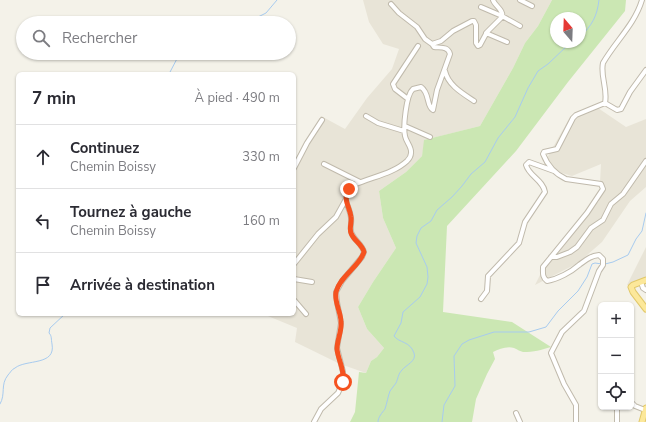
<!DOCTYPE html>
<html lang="fr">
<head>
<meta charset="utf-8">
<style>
	body { margin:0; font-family:"Nunito Sans",sans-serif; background:#f7f7f7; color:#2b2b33 }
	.controls { position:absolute; right:12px; bottom:12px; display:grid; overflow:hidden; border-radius:6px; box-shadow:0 1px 3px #0004 }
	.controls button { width:36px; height:36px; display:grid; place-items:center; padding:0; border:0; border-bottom:1px solid #e1e1e2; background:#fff; color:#2b2b33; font:20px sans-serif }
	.compass { position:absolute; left:550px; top:12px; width:36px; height:36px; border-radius:50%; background:#fff; box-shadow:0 1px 3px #0004; rotate:341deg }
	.stop { position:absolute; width:12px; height:12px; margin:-9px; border:3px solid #f5521f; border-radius:50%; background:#fff }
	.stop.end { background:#f5521f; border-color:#fff; box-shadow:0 1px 4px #0008 }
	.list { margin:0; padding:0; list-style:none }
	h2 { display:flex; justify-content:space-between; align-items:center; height:52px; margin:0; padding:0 16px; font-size:17px }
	h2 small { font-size:13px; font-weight:400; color:#7c7c81 }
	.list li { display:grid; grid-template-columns:26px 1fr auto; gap:12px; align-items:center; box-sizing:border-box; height:64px; padding:0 16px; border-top:1px solid #e1e1e2 }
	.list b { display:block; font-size:15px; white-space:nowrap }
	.list p { margin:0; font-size:13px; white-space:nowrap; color:#7c7c81 }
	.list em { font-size:13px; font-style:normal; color:#7c7c81 }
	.icon { flex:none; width:22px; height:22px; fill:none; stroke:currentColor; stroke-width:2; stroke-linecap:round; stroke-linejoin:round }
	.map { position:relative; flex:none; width:646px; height:422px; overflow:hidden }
	.search { position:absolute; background:#fff; box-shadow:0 1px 3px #0004; left:16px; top:16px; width:280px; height:44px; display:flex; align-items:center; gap:10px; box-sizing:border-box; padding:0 14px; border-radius:22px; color:#7c7c81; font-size:15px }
	.panel { position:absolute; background:#fff; box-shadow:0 1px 3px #0004; left:16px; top:72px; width:280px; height:244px; border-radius:6px }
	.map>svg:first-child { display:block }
	.residential { fill:#e8e4d7 }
	.green { fill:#cbe7b3; fill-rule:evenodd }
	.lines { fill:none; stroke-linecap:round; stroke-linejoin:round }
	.stream { stroke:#a7cbef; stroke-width:1 }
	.minor-casing { stroke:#c0baac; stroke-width:6 }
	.major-casing { stroke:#e1c86a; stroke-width:7 }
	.minor { stroke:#fff; stroke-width:4 }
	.major { stroke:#fce89a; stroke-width:5 }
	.route { stroke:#f5521f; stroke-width:5 }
</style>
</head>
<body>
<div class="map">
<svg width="646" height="422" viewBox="0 0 646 422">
	<rect width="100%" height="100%" fill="#f4f2e9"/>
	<path class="residential" d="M363 0H552L538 26 525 43 513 68 480 126 425 140 422 156 406 172 379 191 383 218 396 248 373 282 358 307 367 329 384 348 377 357 371 361 366 373 340 364 295 342 297 328 263 314H294V170L321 116 345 129 367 98 392 69 399 49 383 44 369 22Z
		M595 106 626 127 646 119V187L630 201 602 242 578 263 535 285 549 257 599 201 601 164 572 176 542 167 570 117Z
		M646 247V286L627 285Z"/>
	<path class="green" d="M552 0H626L625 11 568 82 516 151 447 226 443 312 512 322 551 347C541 350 534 352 523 352 520 351 518 350 514 348 507 346 499 349 493 352L495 359 487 374 476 399 472 422H350L355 412 359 372 366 373 371 361 377 357 384 348 367 329 358 307 373 282 396 248 383 218 379 191 406 172 422 156 424 140 480 126 513 68 525 43 538 26ZM556 18H580V42H556Z"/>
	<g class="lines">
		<path class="stream" d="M246 23 266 13 277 0
			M580 37C592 25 597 17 599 0
			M169 74 180 53
			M605 264 613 262 628 255 636 239 642 231 646 213
			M0 404C6 394 0 385 8 375 10 373 12 369 15 368 26 359 56 366 52 344 51 339 52 336 49 333L50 328 65 314
			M378 422C378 417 382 413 385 409 387 403 388 396 390 391 392 388 394 386 396 383 398 379 398 374 402 370 406 365 417 361 414 353 410 341 399 343 394 336L401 323 403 312 420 297 427 284 428 277 427 267 416 243 417 236 421 228 431 221 437 210 452 197 462 186 471 174 485 162 498 138 515 117 528 88 538 71 548 64 568 45 573 42
			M442 422 444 405 455 386 454 356 462 344 469 340 494 332H529L546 327 558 311 578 291 587 277 592 264 595 263 602 264"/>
		<g class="minor-casing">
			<path id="minor" d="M520 0 532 6
				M391 4 399 13 417 27 425 39 432 44
				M481 7 502 16 520 26
				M486 33 507 42
				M445 71C448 85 462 93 474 101
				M408 99 395 89 393 84 418 46
				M605 103 617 110 621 109 630 92 646 70
				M366 116 378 123 404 131
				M405 126 430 137
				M324 164 360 182
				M294 168 307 143 322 120
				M551 257H557L570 252 577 247 591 228 603 220 611 204 623 194 646 161
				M294 264 318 234 336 217 346 199
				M294 279 312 282
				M641 282 643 288 646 290
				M481 299 487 291 488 276 519 243 525 222 545 192C543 180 529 176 526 165L529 162 554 171
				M294 300 306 314
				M631 402 635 406 645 410
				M617 407V422
				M516 413 520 422
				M314 422 321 409 338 393 343 382V372L337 348 341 323 337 302 336 292 342 281 362 257 364 252C362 244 355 241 352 234 349 229 352 224 351 218 350 205 338 196 354 185 371 177 393 174 407 161 409 159 411 156 411 153 412 147 406 142 405 136 403 127 406 95 413 89L421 87C430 93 426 106 433 110L437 90 450 54C448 46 440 48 434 47L432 44 441 41 453 31 472 21H474L476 25V43L478 46 480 45 487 32 502 17C504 10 495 6 493 0
				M576 422V405L564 384 551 353 562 332 584 311 599 271 603 265V259L599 255C590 256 586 260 579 265 571 272 558 279 547 281 542 277 543 273 543 267L587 213 603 189 601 184 566 179C555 174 547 164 543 154L544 152 557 149 573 118 576 115 605 103C608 89 600 76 603 63 615 42 635 24 642 0"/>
		</g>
		<g class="major-casing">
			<path id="major" d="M646 280 633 285 631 287 633 292 646 309
				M642 422 646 408"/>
		</g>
		<use href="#minor" class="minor"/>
		<use href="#major" class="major"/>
	</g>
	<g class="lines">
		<path class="route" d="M343 382C345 370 338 360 337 349 337 340 342 331 341 322 341 312 334 302 336 292 340 276 360 266 364 252 362 244 354 241 351 233 349 228 352 222 351 217 350 207 342 199 349 189"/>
	</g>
</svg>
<div class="controls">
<button>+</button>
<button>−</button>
<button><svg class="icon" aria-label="locate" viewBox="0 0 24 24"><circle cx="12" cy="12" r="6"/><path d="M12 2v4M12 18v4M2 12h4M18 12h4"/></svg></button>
</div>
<svg class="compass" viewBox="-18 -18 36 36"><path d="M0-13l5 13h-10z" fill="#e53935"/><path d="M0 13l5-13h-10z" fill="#7c7c81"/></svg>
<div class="stop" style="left:343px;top:382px"></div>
<div class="stop end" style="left:349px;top:189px"></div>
<div class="search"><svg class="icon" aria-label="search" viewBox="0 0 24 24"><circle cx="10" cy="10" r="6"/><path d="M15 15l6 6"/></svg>Rechercher</div>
<section class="panel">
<h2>7 min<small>À pied · 490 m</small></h2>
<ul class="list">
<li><svg class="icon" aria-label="ahead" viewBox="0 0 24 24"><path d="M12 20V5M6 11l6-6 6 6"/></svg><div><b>Continuez</b><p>Chemin Boissy</p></div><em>330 m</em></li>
<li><svg class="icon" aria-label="left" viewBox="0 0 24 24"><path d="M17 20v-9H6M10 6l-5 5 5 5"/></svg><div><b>Tournez à gauche</b><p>Chemin Boissy</p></div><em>160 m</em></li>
<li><svg class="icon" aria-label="arrive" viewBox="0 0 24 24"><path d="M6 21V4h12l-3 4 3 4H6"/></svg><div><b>Arrivée à destination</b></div></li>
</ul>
</section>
</div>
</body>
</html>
